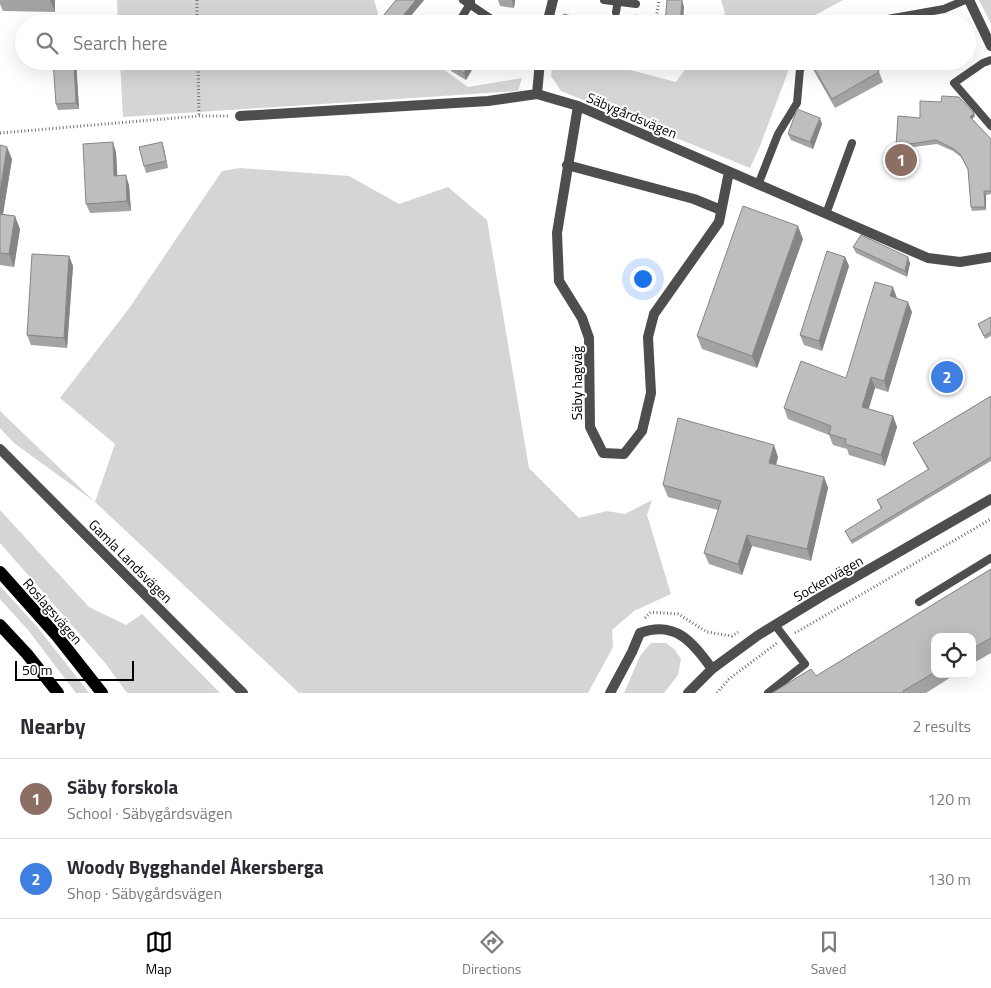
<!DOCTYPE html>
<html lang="en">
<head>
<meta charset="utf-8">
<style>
	body { margin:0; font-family:"Titillium Web",sans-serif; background:#f2f2f3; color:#2b2b33 }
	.controls { position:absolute; right:15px; bottom:15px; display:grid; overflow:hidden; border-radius:10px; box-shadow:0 5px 20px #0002 }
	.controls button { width:45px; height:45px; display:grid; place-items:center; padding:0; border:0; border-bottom:1px solid #e1e1e2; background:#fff; color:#2b2b33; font:25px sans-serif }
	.scale { position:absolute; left:15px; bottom:12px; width:119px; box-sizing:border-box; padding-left:5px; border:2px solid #000; border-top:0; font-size:14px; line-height:18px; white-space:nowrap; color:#000; -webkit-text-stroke:4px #fff; paint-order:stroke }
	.you { position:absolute; left:642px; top:278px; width:18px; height:18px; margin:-12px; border:4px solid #fff; border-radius:50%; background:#1a73e8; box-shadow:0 0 0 8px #1a73e833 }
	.badge { display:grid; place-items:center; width:32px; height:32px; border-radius:50%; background:#000; color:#fff; font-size:16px; font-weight:700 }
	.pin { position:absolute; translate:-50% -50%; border:2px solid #fff; box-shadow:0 1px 5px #0006 }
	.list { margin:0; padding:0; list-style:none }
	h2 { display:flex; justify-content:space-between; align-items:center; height:65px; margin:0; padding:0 20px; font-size:21px }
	h2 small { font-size:16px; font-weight:400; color:#7c7c81 }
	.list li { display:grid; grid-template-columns:32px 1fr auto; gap:15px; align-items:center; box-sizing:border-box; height:80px; padding:0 20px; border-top:1px solid #e1e1e2 }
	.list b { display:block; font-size:19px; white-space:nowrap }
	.list p { margin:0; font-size:16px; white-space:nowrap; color:#7c7c81 }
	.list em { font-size:16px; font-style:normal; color:#7c7c81 }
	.icon { flex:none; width:28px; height:28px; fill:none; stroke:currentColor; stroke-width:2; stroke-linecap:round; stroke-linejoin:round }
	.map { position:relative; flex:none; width:991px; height:693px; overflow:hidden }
	.search { position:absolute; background:#fff; box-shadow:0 5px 20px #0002; left:15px; right:15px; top:15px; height:55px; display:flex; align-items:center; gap:12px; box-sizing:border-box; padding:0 18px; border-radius:28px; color:#7c7c81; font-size:19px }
	.sheet { height:225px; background:#fff }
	nav { display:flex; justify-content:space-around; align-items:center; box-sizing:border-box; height:70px; border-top:1px solid #e1e1e2; background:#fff; font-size:14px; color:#7c7c81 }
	nav a { display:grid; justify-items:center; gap:2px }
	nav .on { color:#000 }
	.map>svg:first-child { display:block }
	.green { fill:#d5d5d5 }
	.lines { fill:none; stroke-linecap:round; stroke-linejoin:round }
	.path { stroke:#707070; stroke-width:3; stroke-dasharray:1 2.5; stroke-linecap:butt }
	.service { stroke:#4e4e4e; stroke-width:8 }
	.minor { stroke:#4e4e4e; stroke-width:10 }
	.tertiary { stroke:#4e4e4e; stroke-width:10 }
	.primary { stroke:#000; stroke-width:12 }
	.wall { fill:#a3a3a3 }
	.shaded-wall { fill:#858585 }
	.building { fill:#bebebe; stroke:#858585 }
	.labels { text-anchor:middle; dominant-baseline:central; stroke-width:4; stroke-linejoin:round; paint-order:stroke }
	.street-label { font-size:14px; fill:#000; stroke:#fff }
</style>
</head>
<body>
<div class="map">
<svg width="991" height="693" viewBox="0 0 991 693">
	<rect width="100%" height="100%" fill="#fff"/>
	<path class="green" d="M117 0H374L381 24H118Z
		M721 0H843L808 19 806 24H717L725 13Z
		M979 0H991V24Z
		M120 61H432L468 87 522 78 518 91 123 117Z
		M553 61H596L676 82 691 61H792L760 146 750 168 561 91 551 76Z
		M240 168 349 176 399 204 448 187 487 220 529 468 579 518 607 511 625 514 652 500 647 515 671 594 634 611 612 630 613 647 588 693H299L95 502 14 443 0 428V411L95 502 115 444 60 398 130 307 222 171Z
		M0 510 89 607 126 625 142 614 220 693H127L106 664 0 543Z
		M0 586 39 629 89 693H76L28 630 0 599Z
		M651 643H666L675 650 681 659 678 675 664 693H624L640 656Z"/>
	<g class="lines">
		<path class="path" d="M197 0V24
			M635 16 656 20 659 0
			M198 61 199 116
			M0 133 199 116H230
			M645 618 651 612 678 614 707 632 732 636 738 632
			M795 633 991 519
			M717 693 729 679 777 643"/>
		<path class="service" d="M463 0 499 24
			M604 0 636 4
			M616 12 618 0
			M462 17 471 2
			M873 24 882 20 944 9 965 0
			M991 60 983 63 954 83 991 126
			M758 185 778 134 797 103 800 69 809 61
			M826 214 852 143
			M919 602 991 558
			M768 693 805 664 775 625"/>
		<path class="minor" d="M969 0 991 46
			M547 24 553 0
			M537 94 540 61
			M578 106 557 233 559 281 582 318 589 338 590 427 603 453 624 454 642 431 651 393 648 337 654 314 719 222 729 172
			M240 116 488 101 537 94 578 106 928 258 960 262 991 257
			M567 165 694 199 721 210
			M0 449 243 693
			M610 693 632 652 640 633C675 620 693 642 712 669"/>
		<path class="tertiary" d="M688 693 712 669 757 636 819 598 991 499"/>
		<path class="primary" d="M0 572 57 636 102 693
			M0 625 27 654 58 693"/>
	</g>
	<path class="wall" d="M0 0H55V12L3 11 0 4Z
		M396 0H424L404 24H386L385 22 383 16Z
		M498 0H515L514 8 500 6Z
		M76 61 79 109 58 110 56 104Z
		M477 61 466 80 451 71 449 64Z
		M644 61H660V63Z
		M810 61H873L879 72 883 82 835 108 811 66Z
		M975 116 972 119 991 139V194L986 195V210L972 211 971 207 968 170 961 157 953 151 937 144 898 149 896 146 920 118Z
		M822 124 813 149 791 140 788 134Z
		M162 142 164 149 168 168 146 173 144 166Z
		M0 145 12 159 3 214 20 229 14 267 0 265Z
		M116 152 117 176 129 185 131 211 90 213 86 204Z
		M803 239 757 368 702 349 697 336Z
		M853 247 910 263 907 277 856 253Z
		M69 256 73 266 67 348 31 345 27 335Z
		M845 257 849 266 822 351 804 345 800 335Z
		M897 298 912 312 888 392 875 388 868 409 893 416 897 427 885 466 849 455 847 449 833 445 829 435 788 419 784 408 846 378Z
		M991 317V336L985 339 978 324Z
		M991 396V461L852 544 845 531 881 509 877 500 928 470 913 443Z
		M778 457 776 465 824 477 828 488 811 561 752 546 742 575 709 564 704 553 718 510 668 497 663 485Z
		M991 569V653L972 664V637H935V674H956L926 693H772L816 676Z"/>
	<path class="shaded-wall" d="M50 0H55V12Z
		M416 0H424L404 24H396Z
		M512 0H515L514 8 512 1Z
		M682 0 684 7 683 24H680Z
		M74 61H76L79 109 76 103Z
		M471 61H477L466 80 464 73Z
		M974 113 975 116 971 120 970 117Z
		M820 118 822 124 813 149 810 142Z
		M113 142 116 152 118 186 114 176Z
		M162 142 164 149 168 168 166 161Z
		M7 147 12 159 1 226 0 223V192Z
		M126 175 129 185 131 211 127 201Z
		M984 191 986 195V210L985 207Z
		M15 216 20 229 14 267 9 254Z
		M798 226 803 239 757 368 752 356Z
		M69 256 73 266 67 348 64 338Z
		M845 257 849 266 822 351 819 341Z
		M908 257 910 263 907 277 905 271Z
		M893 287 897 298 890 296Z
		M908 302 912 312 888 392 884 381Z
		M871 377 875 388 866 418 862 407Z
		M893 416 897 427 885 466 881 455Z
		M774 445 778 457 773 475 769 463Z
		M824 477 828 488 811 561 807 549Z
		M747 535 752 546 742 575 738 564Z"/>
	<path class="building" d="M396 0H416L396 24H392L383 16Z
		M667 0H682L680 24H665Z
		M564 14 589 21V23L593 24H561Z
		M53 61H74L76 103 56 104Z
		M450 61H471L464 73 449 64Z
		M810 61H873L879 72 832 99Z
		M942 96 959 97 974 113 970 117 991 139V191H984L985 207H971L968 169 960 154 952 148 936 140 896 146 898 116 920 118V101L941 102Z
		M797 109 820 118 810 142 788 134Z
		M113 142 114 176 126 175 127 201 86 204 83 144Z
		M162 142 166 161 144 166 139 147Z
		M0 145 7 147 0 192Z
		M743 206 798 226 752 356 697 336Z
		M0 214 15 216 9 254 0 253Z
		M861 235 908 257 905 271 853 247Z
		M827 251 845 257 819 341 800 335Z
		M32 254 69 256 64 338 27 335Z
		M875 282 893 287 890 296 908 302 884 381 871 377 862 407 893 416 881 455 845 444 846 439 829 434 831 426 784 408 801 361 846 378Z
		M991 317V332L984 336 978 324Z
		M991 396V457L851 541 845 531 882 508 877 500 929 469 913 443Z
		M678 418 774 445 769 463 824 477 807 549 747 535 738 564 704 553 721 501 663 485Z
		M991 569V638L972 649V637H935V672L903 691 904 693H772L811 669 816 676Z"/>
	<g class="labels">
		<g class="street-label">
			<text transform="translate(632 115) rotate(23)">Säbygårdsvägen</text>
			<text transform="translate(576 383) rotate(-90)">Säby hagväg</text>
			<text transform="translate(131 561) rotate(45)">Gamla Landsvägen</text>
			<text transform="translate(828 578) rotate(-30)">Sockenvägen</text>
			<text transform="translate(53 611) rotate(49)">Roslagsvägen</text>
		</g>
	</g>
</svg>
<div class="controls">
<button><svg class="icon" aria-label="locate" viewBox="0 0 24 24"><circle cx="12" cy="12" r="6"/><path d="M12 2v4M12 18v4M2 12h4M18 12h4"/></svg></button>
</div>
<div class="scale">50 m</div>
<div class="you"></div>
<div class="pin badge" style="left:901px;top:160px;background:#8d6e63">1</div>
<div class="pin badge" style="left:947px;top:377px;background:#3f7fe0">2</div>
<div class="search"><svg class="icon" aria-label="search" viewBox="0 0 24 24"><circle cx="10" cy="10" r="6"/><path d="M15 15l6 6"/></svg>Search here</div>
</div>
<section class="sheet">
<h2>Nearby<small>2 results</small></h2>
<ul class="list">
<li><span class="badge" style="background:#8d6e63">1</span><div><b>Säby forskola</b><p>School · Säbygårdsvägen</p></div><em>120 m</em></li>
<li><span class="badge" style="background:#3f7fe0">2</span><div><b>Woody Bygghandel Åkersberga</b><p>Shop · Säbygårdsvägen</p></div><em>130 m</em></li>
</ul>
</section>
<nav>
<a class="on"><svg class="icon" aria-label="map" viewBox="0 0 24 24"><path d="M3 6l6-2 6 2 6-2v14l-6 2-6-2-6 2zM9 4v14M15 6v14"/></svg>Map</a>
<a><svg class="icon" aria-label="directions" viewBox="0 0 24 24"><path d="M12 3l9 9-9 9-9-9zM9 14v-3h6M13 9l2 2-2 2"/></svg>Directions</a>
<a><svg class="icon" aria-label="saved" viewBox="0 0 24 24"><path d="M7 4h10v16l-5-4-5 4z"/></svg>Saved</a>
</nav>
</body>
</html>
